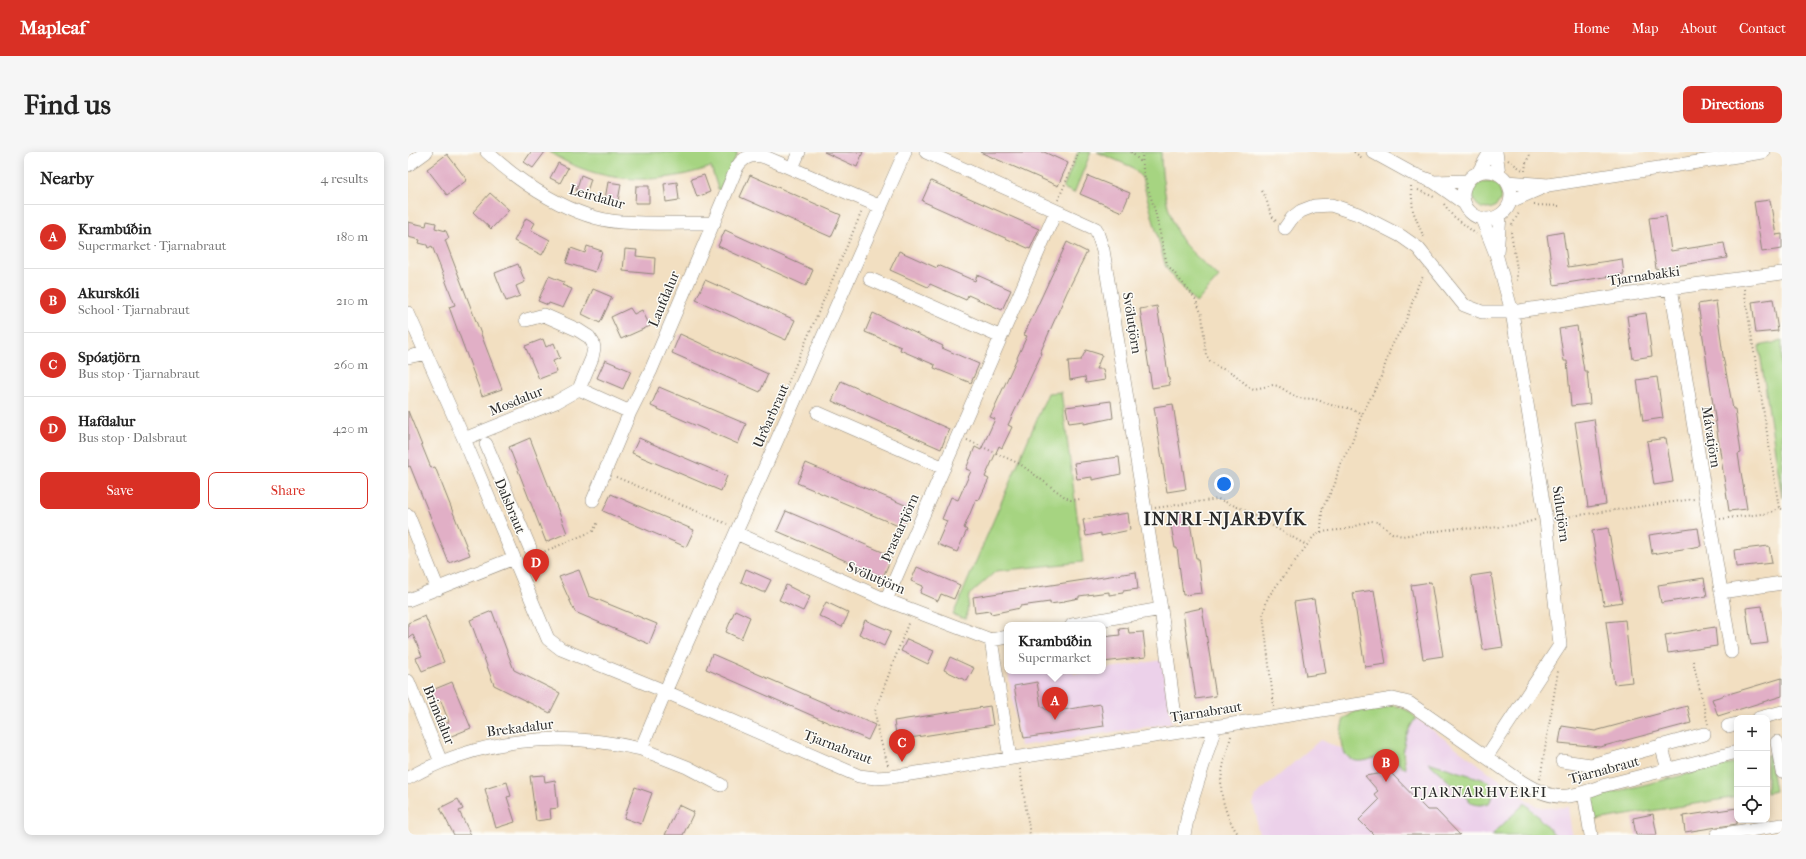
<!DOCTYPE html>
<html lang="en">
<head>
<meta charset="utf-8">
<style>
	body { margin:0; font-family:"IM FELL French Canon",serif; background:#f6f6f6; color:#222 }
	.controls { position:absolute; right:12px; bottom:12px; display:grid; overflow:hidden; border-radius:8px; box-shadow:0 2px 10px #0003 }
	.controls button { width:36px; height:36px; display:grid; place-items:center; padding:0; border:0; border-bottom:1px solid #e0e0e0; background:#fff; color:#222; font:20px sans-serif }
	.you { position:absolute; left:816px; top:332px; width:14px; height:14px; margin:-10px; border:3px solid #fff; border-radius:50%; background:#1a73e8; box-shadow:0 0 0 6px #1a73e833 }
	.badge { display:grid; place-items:center; width:26px; height:26px; border-radius:50%; background:#d93025; color:#fff; font-size:13px; font-weight:700 }
	.pin { position:absolute; translate:-50% -33px; filter:drop-shadow(0 1px 2px #0008) }
	.pin::after { content:''; position:absolute; top:21px; width:14px; height:12px; background:inherit; clip-path:polygon(0 0,100% 0,50% 100%) }
	.popup { position:absolute; left:596px; top:470px; width:102px; height:52px; box-sizing:border-box; display:grid; place-content:center; border-radius:8px; background:#fff; filter:drop-shadow(0 1px 3px #0005); font-size:13px; white-space:nowrap; color:#767676 }
	.popup b { font-size:15px; color:#222 }
	.popup::after { content:''; position:absolute; left:50%; top:100%; margin-left:-8px; border:8px solid transparent; border-top-color:#fff }
	.list { margin:0; padding:0; list-style:none }
	h2 { display:flex; justify-content:space-between; align-items:center; height:52px; margin:0; padding:0 16px; font-size:17px }
	h2 small { font-size:13px; font-weight:400; color:#767676 }
	.list li { display:grid; grid-template-columns:26px 1fr auto; gap:12px; align-items:center; box-sizing:border-box; height:64px; padding:0 16px; border-top:1px solid #e0e0e0 }
	.list b { display:block; font-size:15px; white-space:nowrap }
	.list p { margin:0; font-size:13px; white-space:nowrap; color:#767676 }
	.list em { font-size:13px; font-style:normal; color:#767676 }
	.actions { display:flex; gap:8px; padding:12px 16px }
	.actions a { flex:1; padding:9px 0; border:1px solid #d93025; border-radius:8px; text-align:center; font-size:14px; color:#d93025 }
	.actions .main { background:#d93025; color:#fff }
	.icon { flex:none; width:22px; height:22px; fill:none; stroke:currentColor; stroke-width:2; stroke-linecap:round; stroke-linejoin:round }
	.map { position:relative; flex:none; width:1374px; height:683px; overflow:hidden; border-radius:8px }
	header { display:flex; align-items:center; gap:24px; box-sizing:border-box; height:56px; padding:0 20px; background:#d93025; color:#fff }
	header strong { font-size:19px }
	nav { display:flex; gap:22px; margin-inline-start:auto; font-size:14px }
	.intro { display:flex; align-items:center; justify-content:space-between; box-sizing:border-box; height:96px; padding:0 24px }
	h1 { margin:0; font-size:28px }
	.button { padding:10px 18px; border-radius:8px; background:#d93025; color:#fff; font-size:14px; font-weight:700 }
	main { display:flex; gap:24px; padding:0 24px }
	aside { flex:1; background:#fff; border-radius:8px; box-shadow:0 2px 10px #0003 }
	.map>svg:first-child { display:block }
	.built { fill:#ecd1ea }
	.green { fill:#a6d481; stroke:#688056 }
	.building { fill:#e1afc6 }
	.lines { fill:none; stroke-linecap:round; stroke-linejoin:round }
	.minor-casing { stroke:#8e8576; stroke-width:14 }
	.path { stroke:#8e8576; stroke-width:2; stroke-dasharray:1 3; stroke-linecap:butt }
	.minor { stroke:#fff; stroke-width:13 }
	.labels { text-anchor:middle; dominant-baseline:central; stroke-width:3; stroke-linejoin:round; paint-order:stroke }
	.street-label { font-size:14px; fill:#2b2b2b; stroke:#fdfcf7 }
	.neighbourhood-label { font-size:15px; letter-spacing:1px; fill:#2b2b2b; stroke:#fdfcf7 }
	.district-label { font-size:18px; font-weight:bold; letter-spacing:1px; fill:#2b2b2b; stroke:#fdfcf7 }
</style>
</head>
<body>
<header>
<strong>Mapleaf</strong>
<nav><a>Home</a><a>Map</a><a>About</a><a>Contact</a></nav>
</header>
<div class="intro"><h1>Find us</h1><a class="button">Directions</a></div>
<main>
<aside>
<h2>Nearby<small>4 results</small></h2>
<ul class="list">
<li><span class="badge">A</span><div><b>Krambúðin</b><p>Supermarket · Tjarnabraut</p></div><em>180 m</em></li>
<li><span class="badge">B</span><div><b>Akurskóli</b><p>School · Tjarnabraut</p></div><em>210 m</em></li>
<li><span class="badge">C</span><div><b>Spóatjörn</b><p>Bus stop · Tjarnabraut</p></div><em>260 m</em></li>
<li><span class="badge">D</span><div><b>Hafdalur</b><p>Bus stop · Dalsbraut</p></div><em>420 m</em></li>
</ul>
<div class="actions"><a class="main">Save</a><a>Share</a></div>
</aside>
<div class="map">
<svg width="1374" height="683" viewBox="0 0 1374 683">
	<rect width="100%" height="100%" fill="#fdfcf7"/>
	<filter id="ink" filterUnits="userSpaceOnUse"><feTurbulence type="fractalNoise" baseFrequency=".025" numOctaves="2"/><feDisplacementMap in="SourceGraphic" scale="8" xChannelSelector="R" yChannelSelector="G"/><feConvolveMatrix kernelMatrix="1 2 1 2 8 2 1 2 1" color-interpolation-filters="sRGB"/></filter>
	<filter id="wash" filterUnits="userSpaceOnUse"><feTurbulence type="fractalNoise" baseFrequency=".012" numOctaves="4" result="noise"/><feDisplacementMap in="SourceGraphic" scale="16" xChannelSelector="R" yChannelSelector="G"/><feGaussianBlur stdDeviation="0.9" result="paint"/><feColorMatrix in="noise" values="0 0 0 0 0 0 0 0 0 0 0 0 0 0 0 0 0 1.4 0 .05"/><feComposite in="paint" operator="in"/></filter>
	<g filter="url(#wash)">
		<rect width="100%" height="100%" fill="#f2dfc1"/>
		<path class="built" d="M754 508 764 571 612 594 600 519H665L666 522 695 519V517Z
			M1008 566 1126 653 1138 656 1160 655 1164 683H853L849 676V667L845 652 848 643 912 588 935 597 943 606 960 608 969 604 979 603 998 616 996 597 997 585Z"/>
		<path class="green" d="M141 0H330L311 40 303 15C248 34 190 32 141 0Z
			M670 0H683L666 41 655 36Z
			M689 0H753C753 28 759 61 772 86 777 95 802 117 811 125L788 151 758 116 734 26 724 15Z
			M1065 43a14 14 0 1 1 28 0a14 14 0 1 1-28 0Z
			M1374 189V345L1351 194Z
			M653 240 675 410 588 419 561 443 558 467 545 463 640 241Z
			M979 553C992 554 999 556 1008 566 997 581 992 598 998 617L979 603C969 604 959 610 949 609 930 606 931 581 936 567L946 560Z
			M1361 602 1367 639 1359 641V603Z
			M1020 610 1080 629 1085 636 1086 641 1081 651C1074 653 1070 654 1064 651Z
			M1329 610V645L1188 668 1182 646Z
			M1117 651 1147 683H1084Z"/>
		<g id="blocks">
			<path class="building" d="M123 0H137L125 16 116 10Z
				M416 0H455L449 15Z
				M572 0H636L660 11 650 34Z
				M39 2 59 28 39 43 19 17Z
				M150 11 160 16 152 31 142 26Z
				M173 23 183 27 178 43 168 39Z
				M296 23 302 40 289 45 283 27Z
				M342 23 433 63 423 85 332 45Z
				M680 24 722 41 714 60 672 42Z
				M523 29 631 77 622 97 514 49Z
				M200 30 213 32 210 49 197 47Z
				M269 30 271 48 258 50 256 32Z
				M228 34H241V51H227Z
				M82 41 101 58 83 77 65 60Z
				M1362 48 1368 83 1374 82V97L1354 100 1346 50Z
				M1258 64 1263 99 1316 91 1319 106 1248 117 1241 66Z
				M118 66 127 71 123 78 142 88 134 103 106 89Z
				M19 69 28 71 27 76 38 79 41 86 37 88 94 237 74 244 41 155 47 153 24 94 20 96 19 93 11 91 12 88 0 85V70L18 74Z
				M317 78 405 118 398 134 310 94Z
				M1155 80 1160 115 1214 107 1216 122 1146 133 1139 83Z
				M659 90 679 100 659 140 632 201H634L600 273 604 275 594 296 591 294 577 325 581 327 571 348 568 347 556 376 559 378 549 400 529 392 539 369 534 367 543 345 550 348 563 319 558 317 567 295 573 298 587 267 582 265 619 184 616 183Z
				M179 94 194 99 187 120 158 111 163 96 177 101Z
				M217 97 229 98 228 104 247 106 246 122 215 119Z
				M491 99 529 116 530 113 567 129 569 123 603 138 594 158 560 143 558 148 522 132 520 135 482 118Z
				M110 112 117 130 108 134 112 144 98 149 87 121Z
				M141 124 156 130 154 133 164 137 155 156 141 151 140 153 130 149Z
				M297 128 387 168 378 188 288 148Z
				M185 137 204 145 192 171 174 162Z
				M1365 147 1370 179 1348 181 1344 150Z
				M1308 149 1315 204 1325 257H1327L1333 301 1330 302 1339 357 1321 359 1290 152Z
				M749 154 762 233 744 236 732 157Z
				M222 156 226 162 234 158 242 174 213 187 203 165Z
				M465 161 535 194 534 196 571 212 563 231 526 216 527 213 492 198 493 195 457 180Z
				M1238 161 1244 204 1225 207 1219 164Z
				M1169 174 1176 219H1179L1182 252 1163 254 1159 209H1156L1151 177Z
				M272 182 360 222 352 240 264 201Z
				M135 187 138 195 146 191 152 206 145 209 149 220 131 227 117 194Z
				M678 198 694 203 688 217H695L697 228 678 231 677 225 662 228 660 209 673 208Z
				M197 208 223 219 215 237 189 226Z
				M1249 225 1255 266 1235 269 1229 228Z
				M433 229 541 277 533 297 424 249Z
				M251 235 338 272 330 292 243 254Z
				M703 249 705 266 676 272V269L661 271 658 255Z
				M765 252 778 337 759 340 746 255Z
				M0 259 23 316 27 315 62 403 41 411 2 314 0 315Z
				M1186 267 1198 352 1180 355 1167 270Z
				M122 286 159 381 138 390 101 295Z
				M231 286 319 324 313 339 224 301Z
				M1258 286 1265 330 1246 333 1239 289Z
				M711 305 713 322 684 328V325L669 327 666 311Z
				M398 311 504 356 495 376 389 331Z
				M203 342 286 378 278 395 195 359Z
				M378 359 484 404 475 425 369 379Z
				M780 359 788 406H790L794 441 775 443 769 396H767L761 362Z
				M720 361 722 378 693 384V381L678 384 675 368Z
				M1200 376 1214 450 1196 453 1184 379Z
				M1290 376 1293 394 1244 402 1241 383Z
				M1361 394 1364 411 1328 415 1326 398Z
				M509 415 552 433 546 447 533 442 530 449 512 441 515 434 503 429Z
				M338 417 363 428 357 440H354L333 430Z
				M171 418 181 444 249 472 241 492 167 460 151 425Z
				M728 420 730 437 715 439V441L701 443V440L671 444V446L656 449V450L642 452V450L612 454V456L583 462 582 459 567 461 565 445Z
				M1083 421 1095 495 1075 498 1063 424Z
				M1296 426 1299 444 1253 451 1250 433Z
				M1023 430 1035 504 1015 507 1003 433Z
				M378 433 402 445 395 459 371 448Z
				M966 438 978 512 957 515 945 441Z
				M906 447 918 521 898 524 886 450Z
				M418 450 441 461 434 475 411 464Z
				M1354 454 1360 491 1343 493 1338 456Z
				M794 456 808 544 788 547 775 460Z
				M327 458 342 465 333 487 318 480Z
				M84 459 106 518 152 541 142 561 86 533 62 468Z
				M17 464 36 510 14 519 8 506 14 504 5 483 0 486V471Z
				M457 468 483 479 476 494 451 482Z
				M1217 468 1224 530 1206 532 1198 470Z
				M1307 475 1309 494 1260 501 1257 483Z
				M720 476 721 481 735 480 738 505 695 510V485L712 483 711 477Z
				M499 487 526 499 520 512 493 499Z
				M304 502 467 573 460 588 298 517Z
				M542 505 566 516 559 529 536 518Z
				M1374 526V544L1310 564 1304 547Z
				M44 530 63 576 41 585 36 572 41 570 37 560 33 549 27 551 22 539Z
				M629 530 633 554 642 560 693 552 696 574 616 586 606 534Z
				M582 554 585 573 489 588 486 569Z
				M1279 554 1283 571 1192 595 1151 591 1154 574 1187 579Z
				M982 620 1019 658H1028L1052 683H966L951 668 971 648 966 642 970 639 957 624Z
				M136 623 137 630 147 628 150 656 142 657 143 667 128 669 122 624Z
				M99 630 103 644 99 645 107 670 88 676 77 637Z
				M227 635 244 641 233 672 216 666Z
				M50 647 55 657 51 659 63 683H46L32 656Z
				M271 653 286 660 275 683H257Z
				M1329 656V672L1277 680 1275 664Z
				M1245 662 1249 683H1228L1225 666Z"/>
		</g>
	</g>
	<g filter="url(#ink)">
		<use href="#blocks" fill-opacity="0" stroke="#8e8576" stroke-width="1"/>
		<g class="lines">
			<g class="minor-casing">
				<path id="minor" d="M79 0C113 32 166 67 213 70 244 72 275 71 306 71
					M518 0 688 77 695 98 753 457
					M965 0 1003 21 1026 30 1057 52
					M1088 0 1091 22
					M0 13 18 0
					M384 16 391 0
					M1055 43a24 24 0 1 1 48 0a24 24 0 1 1-48 0Z
					M1070 21 1082 0
					M1026 30 1060 29
					M1099 30 1140 33 1355 0
					M1103 49 1138 34
					M1074 67 1089 105 1104 160 1138 368 1152 493 1079 604
					M877 76 884 66 893 59 906 54 923 53 950 62 993 84 1010 96 1056 153 1074 160H1104L1263 136 1374 121
					M1089 101 1092 64
					M462 127 593 185
					M1263 136 1323 500
					M0 161 56 287 140 487 153 497 249 536 451 624 468 626 483 625 985 547 1001 551 1114 630C1146 650 1160 647 1194 634L1329 600
					M0 205 18 201
					M171 237 222 260
					M410 261 536 316
					M56 287 148 250 171 237 184 206 186 196 185 191 181 185 170 178 136 163 118 168
					M78 292 122 396
					M185 348 222 260 243 218 329 15C335 5 345 1 357 5L473 55
					M0 363 30 437
					M328 381 478 448 583 488 599 485
					M1313 440 1374 431
					M0 448 106 406
					M478 448 648 59
					M664 473 753 457 766 557
					M583 488 602 606
					M0 529 33 610
					M1351 566 1374 560
					M1320 574 1329 572
					M1369 590 1374 620
					M1253 593 1260 617
					M233 597 279 615 313 633
					M1154 609 1183 613 1296 582
					M0 626C72 586 153 578 233 597L257 540 497 0
					M1176 641 1183 683
					M776 683 781 658 807 575
					M1309 683 1374 673"/>
			</g>
			<path class="path" d="M723 0 734 11
				M734 0 735 19 747 59 759 112 787 146 794 163 798 203 802 209 810 215 825 221 841 235 846 237 865 233 870 234 890 246 907 247 926 254 941 256 954 262
				M946 0 954 6
				M1100 8 1116 19
				M1117 19 1118 11 1123 0
				M1003 34 1005 59 1016 86
				M1010 38 1026 45
				M854 39C861 48 859 60 868 69
				M650 48 671 0
				M1036 52 1044 63 1068 82
				M1126 53 1153 54
				M1104 73 1112 59
				M1103 80 1109 117V129
				M1336 137 1371 356 1374 357
				M372 249 454 59
				M559 288 612 312 657 345 663 348 674 347
				M208 325 319 372
				M747 356 810 347 837 358 898 393
				M1150 366 1286 347
				M1312 367 1362 361 1371 356
				M913 380 914 357 927 332 931 314 943 293 954 262 972 228 983 195 997 171 1011 131 1016 123
				M133 401 185 379 190 370
				M1285 509 1300 572
				M866 555 855 462 860 445 906 384 913 380 939 377 963 369 970 370 984 381 994 384 1050 376 1071 377 1110 373 1127 368
				M823 584C815 616 807 632 820 664 823 671 826 677 831 683
				M480 613 470 580 467 559 501 469
				M612 617 622 683
				M1132 627 1150 519"/>
			<use href="#minor" class="minor"/>
		</g>
	</g>
	<g class="labels">
		<g class="street-label">
			<text transform="translate(189 45) rotate(16)">Leirdalur</text>
			<text transform="translate(1236 124) rotate(-8)">Tjarnabakki</text>
			<text transform="translate(256 147) rotate(-67)">Laufdalur</text>
			<text transform="translate(724 171) rotate(81)">Svölutjörn</text>
			<text transform="translate(108 249) rotate(-22)">Mosdalur</text>
			<text transform="translate(363 264) rotate(-66)">Urðarbraut</text>
			<text transform="translate(1303 285) rotate(81)">Mávatjörn</text>
			<text transform="translate(102 354) rotate(67)">Dalsbraut</text>
			<text transform="translate(1153 362) rotate(82)">Súlutjörn</text>
			<text transform="translate(492 376) rotate(-66)">Þrastartjörn</text>
			<text transform="translate(468 426) rotate(23)">Svölutjörn</text>
			<text transform="translate(798 560) rotate(-9)">Tjarnabraut</text>
			<text transform="translate(31 563) rotate(68)">Brimdalur</text>
			<text transform="translate(112 576) rotate(-7)">Brekadalur</text>
			<text transform="translate(430 595) rotate(21)">Tjarnabraut</text>
			<text transform="translate(1196 618) rotate(-15)">Tjarnabraut</text>
		</g>
		<g class="neighbourhood-label">
			<text x="1071" y="640">TJARNARHVERFI</text>
		</g>
		<g class="district-label">
			<text x="817" y="367">INNRI-NJARÐVÍK</text>
		</g>
	</g>
</svg>
<div class="controls">
<button>+</button>
<button>−</button>
<button><svg class="icon" aria-label="locate" viewBox="0 0 24 24"><circle cx="12" cy="12" r="6"/><path d="M12 2v4M12 18v4M2 12h4M18 12h4"/></svg></button>
</div>
<div class="you"></div>
<div class="pin badge" style="left:647px;top:568px">A</div>
<div class="popup"><b>Krambúðin</b>Supermarket</div>
<div class="pin badge" style="left:978px;top:630px">B</div>
<div class="pin badge" style="left:494px;top:610px">C</div>
<div class="pin badge" style="left:128px;top:430px">D</div>
</div>
</main>
</body>
</html>
